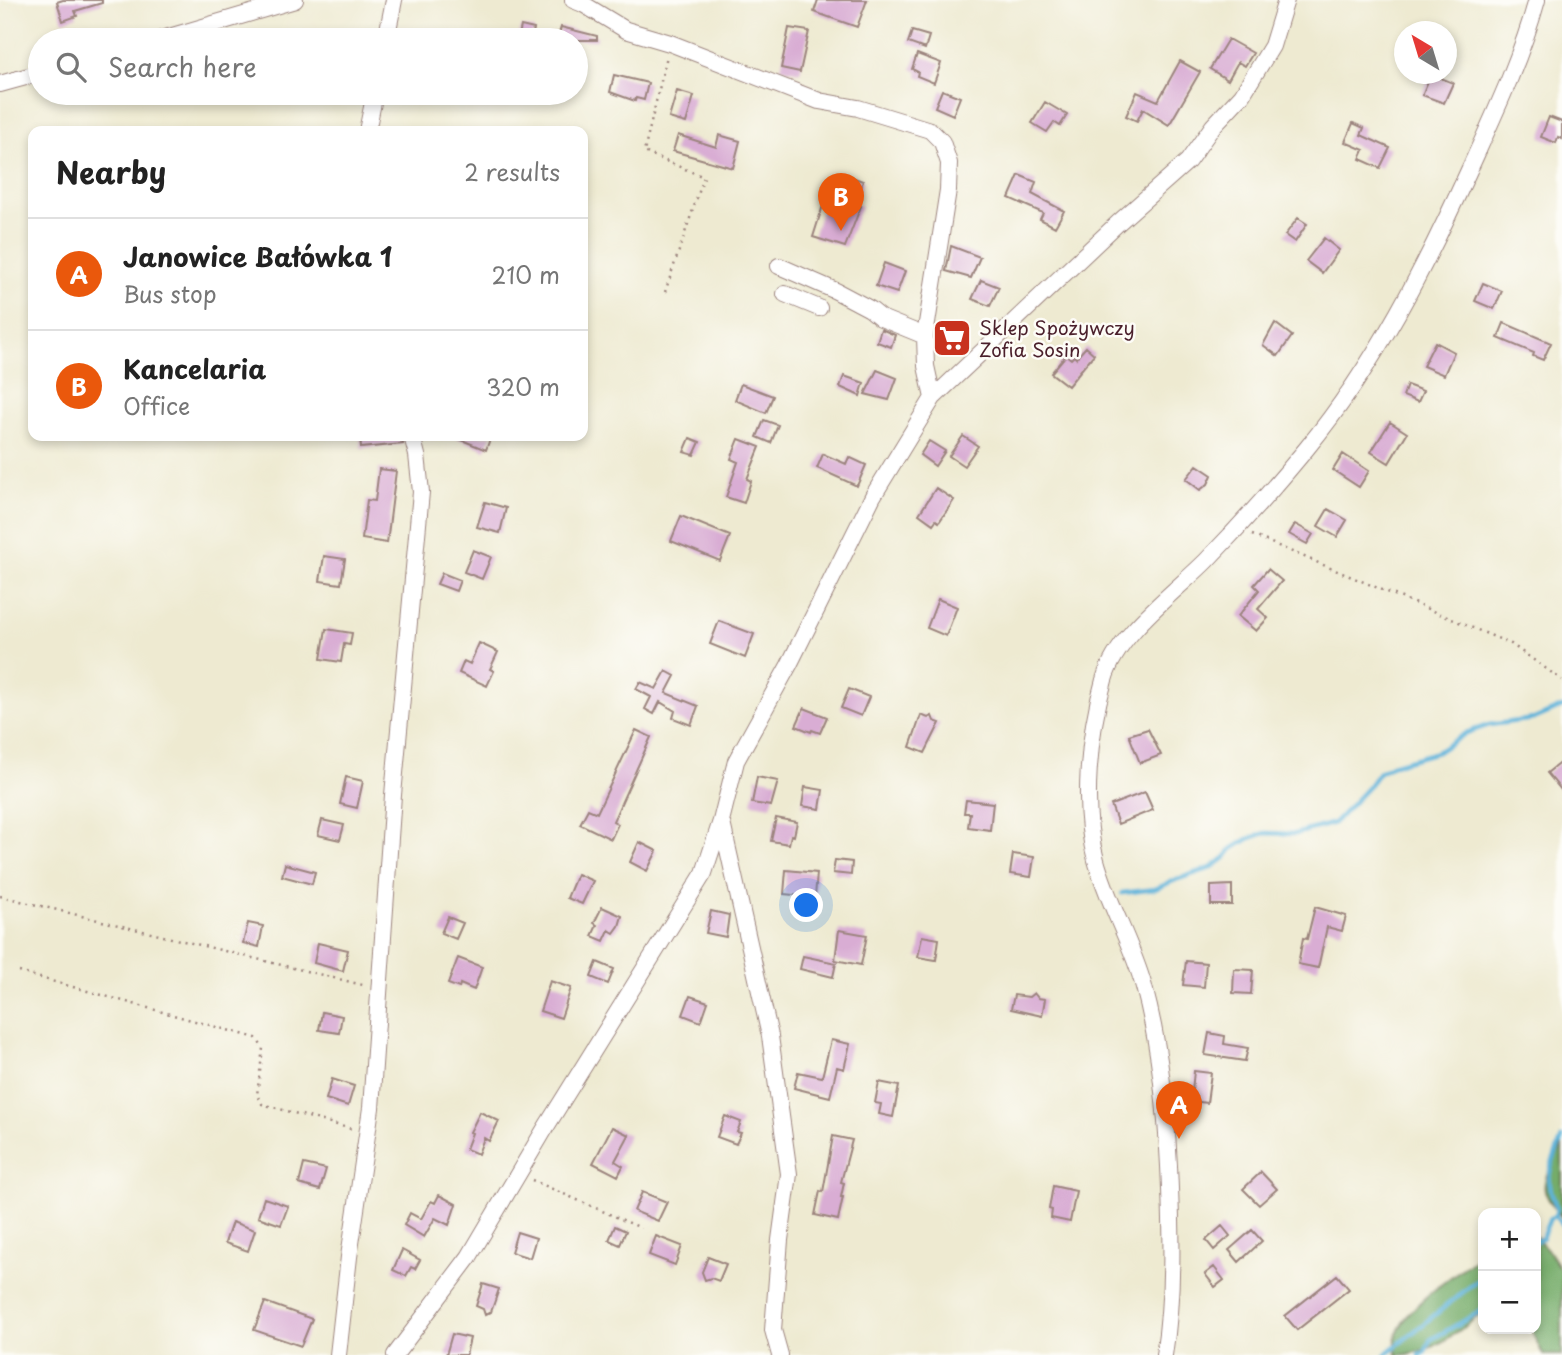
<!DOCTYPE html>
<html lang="en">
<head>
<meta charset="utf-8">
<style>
	body { margin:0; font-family:"Playpen Sans",sans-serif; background:#f6f6f6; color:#222 }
	.controls { position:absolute; right:21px; bottom:21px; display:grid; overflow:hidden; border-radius:14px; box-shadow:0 4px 10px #0003 }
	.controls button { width:63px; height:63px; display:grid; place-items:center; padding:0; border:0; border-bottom:2px solid #e0e0e0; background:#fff; color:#222; font:35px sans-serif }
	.compass { position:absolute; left:1394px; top:21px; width:63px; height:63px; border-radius:50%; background:#fff; box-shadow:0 4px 10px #0003; rotate:322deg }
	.you { position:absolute; left:807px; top:906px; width:24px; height:24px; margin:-18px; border:5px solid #fff; border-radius:50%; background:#1a73e8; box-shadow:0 0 0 10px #1a73e833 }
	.badge { display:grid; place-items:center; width:46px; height:46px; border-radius:50%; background:#ea580c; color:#fff; font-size:23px; font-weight:700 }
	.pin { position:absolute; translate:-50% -58px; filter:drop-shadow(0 2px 4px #0008) }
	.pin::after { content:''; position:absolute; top:37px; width:24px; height:21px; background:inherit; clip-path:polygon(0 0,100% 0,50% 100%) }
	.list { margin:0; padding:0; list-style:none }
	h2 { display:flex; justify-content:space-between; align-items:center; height:91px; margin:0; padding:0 28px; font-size:30px }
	h2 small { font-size:23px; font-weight:400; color:#767676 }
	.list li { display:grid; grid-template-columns:46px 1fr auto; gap:21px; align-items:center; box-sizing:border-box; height:112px; padding:0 28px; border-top:2px solid #e0e0e0 }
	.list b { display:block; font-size:26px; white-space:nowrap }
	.list p { margin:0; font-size:23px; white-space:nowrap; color:#767676 }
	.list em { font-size:23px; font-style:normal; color:#767676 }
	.icon { flex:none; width:38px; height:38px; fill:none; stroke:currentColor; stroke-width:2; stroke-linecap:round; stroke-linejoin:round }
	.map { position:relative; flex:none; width:1562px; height:1355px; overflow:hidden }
	.search { position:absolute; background:#fff; box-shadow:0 4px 10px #0003; left:28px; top:28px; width:560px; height:77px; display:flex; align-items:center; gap:18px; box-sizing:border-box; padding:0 24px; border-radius:38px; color:#767676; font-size:26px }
	.panel { position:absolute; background:#fff; box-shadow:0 4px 10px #0003; left:28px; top:126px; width:560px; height:315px; border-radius:14px }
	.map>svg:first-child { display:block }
	.forest { fill:#74ac69; stroke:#5f664a; stroke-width:2 }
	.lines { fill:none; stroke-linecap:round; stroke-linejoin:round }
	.stream { stroke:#5db3da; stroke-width:4.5 }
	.building { fill:#d9add4 }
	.minor-casing { stroke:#9c847e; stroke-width:18 }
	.path { stroke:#9c847e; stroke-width:2.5; stroke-dasharray:2 5; stroke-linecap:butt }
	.minor { stroke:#fff; stroke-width:16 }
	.labels { text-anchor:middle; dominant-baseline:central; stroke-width:5; stroke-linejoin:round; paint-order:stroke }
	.poi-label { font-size:19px; fill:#4a1f2b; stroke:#fdfcf7; text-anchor:start }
</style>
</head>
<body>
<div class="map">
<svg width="1562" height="1355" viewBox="0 0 1562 1355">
	<rect width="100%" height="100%" fill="#fdfcf7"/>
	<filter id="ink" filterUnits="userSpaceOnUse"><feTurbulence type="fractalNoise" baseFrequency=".0143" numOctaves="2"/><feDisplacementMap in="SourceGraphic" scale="14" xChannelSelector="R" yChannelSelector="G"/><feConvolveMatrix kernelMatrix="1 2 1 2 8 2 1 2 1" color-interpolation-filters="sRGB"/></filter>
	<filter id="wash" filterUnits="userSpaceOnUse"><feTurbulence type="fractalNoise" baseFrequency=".00686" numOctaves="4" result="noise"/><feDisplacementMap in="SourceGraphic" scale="28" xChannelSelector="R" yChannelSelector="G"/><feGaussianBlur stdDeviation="1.57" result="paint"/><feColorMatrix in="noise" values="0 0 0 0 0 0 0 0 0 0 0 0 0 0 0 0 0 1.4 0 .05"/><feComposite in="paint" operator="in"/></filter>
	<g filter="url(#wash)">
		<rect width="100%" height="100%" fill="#eeead1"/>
		<path class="forest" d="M1562 1144V1217C1532 1183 1547 1181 1562 1144Z
			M1536 1237 1547 1249 1562 1272V1355H1543L1531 1329H1536Z
			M1483 1253V1312C1457 1333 1432 1354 1397 1355 1397 1349 1395 1343 1396 1338 1404 1305 1458 1273 1483 1253Z"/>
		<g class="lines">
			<path class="stream" d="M1122 893 1155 889 1178 879 1211 868 1225 858 1232 849 1248 839 1265 833 1295 834 1334 823 1368 787 1379 772 1392 765 1437 752 1466 733 1489 725 1534 719 1562 707
				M1562 1138C1550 1171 1543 1173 1557 1209L1555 1216 1562 1224
				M1536 1241 1542 1238 1550 1218 1555 1216
				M1385 1355 1483 1276
				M1420 1355 1425 1352 1430 1340 1483 1310"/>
		</g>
		<g id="blocks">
			<path class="building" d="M63 0H102V3L75 11 77 16 63 21 57 2Z
				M818 0H867L857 27 814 12Z
				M521 26 534 29 531 40H518Z
				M561 27 597 36V40H557Z
				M789 28 809 31 800 72 781 68Z
				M912 31 929 36 925 49 908 43Z
				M1228 39 1253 53 1245 66 1238 62 1228 80 1210 69Z
				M917 54 941 63 934 83 917 76 918 72 912 69Z
				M1180 61 1200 72 1169 125 1143 109 1137 121 1126 116 1137 92 1158 101Z
				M1431 74 1453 83 1444 103 1422 95Z
				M614 75 648 83 644 100 636 98 635 101 610 92Z
				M942 90 960 97 953 115 935 107Z
				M677 91 694 96 686 123 669 118Z
				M1045 102 1067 115 1060 126 1054 122 1047 132 1032 123Z
				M1549 117 1562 122V139L1558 137 1556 143 1541 137Z
				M1353 123 1364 128 1361 135 1390 148 1380 168 1360 159 1364 150 1345 142Z
				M678 135 716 147 719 135 740 141 733 168 673 151Z
				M838 172 863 181 855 204 861 206 845 247 813 237 826 196 830 197Z
				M1019 175 1036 182 1032 194 1064 211 1055 227 1040 219 1043 213 1009 198Z
				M1298 218 1307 224 1295 242 1285 235Z
				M1324 238 1339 250 1322 273 1306 261Z
				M951 246 980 257 971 278 946 271Z
				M884 263 905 271 897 293 876 286Z
				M981 280 999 287 990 306 972 299Z
				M1483 283 1502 291 1494 309 1475 301Z
				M1275 323 1292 336 1278 356 1263 345Z
				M1504 323 1551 343 1543 360 1533 356 1534 353 1498 338Z
				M881 329 895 335 891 347 877 342Z
				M943 330 963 333 962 346 941 342Z
				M1435 342 1454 352 1444 375 1423 366Z
				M1086 347 1094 354 1068 386 1051 373 1066 355 1071 359 1074 356 1076 358Z
				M877 370 897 378 889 400 865 394Z
				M844 376 864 383 860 396 840 387Z
				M741 384 773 396 766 413 735 400Z
				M1407 385 1423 391 1418 402 1403 396Z
				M764 420 778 425 771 443 757 437Z
				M1390 422 1407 433 1389 463 1371 452Z
				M360 436H402L403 444 361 448Z
				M452 436H491L486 450Z
				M963 436 978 446 964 466 949 456Z
				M690 438 700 442 694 455 684 452Z
				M739 439 760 447 747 479 751 481 744 503 726 497 738 462 731 459Z
				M929 441 945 451 935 466 920 455Z
				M823 454 846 464 849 457 866 465 857 486 817 468Z
				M1343 454 1369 471 1359 487 1333 470Z
				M1197 465 1212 475 1208 484 1200 490 1186 479Z
				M379 469 396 471 387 543 362 539 367 500 375 501Z
				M936 488 954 500 939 522 936 520 933 524 919 514Z
				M485 502 506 508 500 533 477 527Z
				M1328 509 1347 520 1337 537 1318 526Z
				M681 516 730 536 720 561 671 541Z
				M1295 524 1313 534 1307 544 1289 534Z
				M473 550 491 557 482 579 464 572Z
				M324 556 345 559 341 584 320 581Z
				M1268 569 1282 581 1258 609 1268 618 1256 631 1238 616 1259 590 1254 585Z
				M442 573 460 580 456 591 437 584Z
				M938 599 957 607 946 636 927 628Z
				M719 621 754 634 745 658 710 644Z
				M326 629 352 633 350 645 344 644 341 662 321 659Z
				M479 643 498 652 490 669 494 671 487 686 459 673 464 661 470 664Z
				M666 671 675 676 666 693 698 706 691 725 673 718 675 711 660 702 654 714 645 709 651 697 636 689 640 682 656 689Z
				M849 689 869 697 861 716 841 708Z
				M804 708 827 717 820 733 812 730 811 732 796 726Z
				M921 715 928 718 932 716 934 721 940 723 925 753 910 747Z
				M1148 729 1161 755 1140 763 1129 735Z
				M636 730 651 737 613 821 618 824 611 839 580 824 588 809 597 813Z
				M1562 761V791L1547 773Z
				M346 777 363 781 357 808 340 804Z
				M757 777 778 781 771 806 752 803Z
				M805 787 823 790 820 809 802 806Z
				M1145 792 1153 810 1118 824 1111 805Z
				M966 800 993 803 990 830 968 827 970 813H964Z
				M776 818 797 822 794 836 791 835 789 844 771 841Z
				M322 820 344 825 340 840 318 835Z
				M639 842 657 851 647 871 630 862Z
				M1013 854 1034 857 1031 877 1010 874Z
				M835 860 852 862 851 875 833 873Z
				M285 864 315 872 312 884 282 876Z
				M786 870 817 873 815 897 784 894Z
				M577 874 593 881 582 904 567 898Z
				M1232 885V905H1211V886Z
				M602 907 622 916 619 926 614 933 609 930 604 941 592 936 597 925 594 923Z
				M1315 907 1346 916 1342 931 1327 927 1318 968 1298 964 1303 938 1307 939Z
				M711 911 729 915 726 937 706 933Z
				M448 917 463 923 456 939 441 933Z
				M248 923 263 926 259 947 243 943Z
				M839 930 867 935 861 965 835 960Z
				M922 936 939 939 936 960 918 957Z
				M318 943 348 950 343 971 314 963Z
				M803 956 836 963 833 977 800 969Z
				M458 958 482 967 474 990 460 984 459 988 448 984Z
				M1186 961 1206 963 1204 987 1183 985Z
				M597 962 614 969 608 984 591 977Z
				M1234 969 1253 970 1251 994 1233 993Z
				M550 981 571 988 561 1018 540 1011Z
				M1034 993 1038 998 1045 999 1042 1016 1011 1009 1014 995 1029 997Z
				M690 996 708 1002 701 1022 683 1015Z
				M322 1012 342 1016 339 1033 319 1030Z
				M1209 1033 1225 1036 1224 1044 1248 1048 1245 1061 1205 1055Z
				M831 1040 850 1044 844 1069 837 1067 830 1097 794 1088 798 1072 822 1077Z
				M1194 1071 1211 1073 1207 1103 1191 1101Z
				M332 1079 354 1086 348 1106 326 1099Z
				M879 1082 899 1086 893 1117 879 1114 881 1104 875 1103Z
				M480 1112 499 1121 489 1141 484 1138 478 1154 466 1149 472 1133 470 1132Z
				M725 1116 741 1122 737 1132 741 1133 736 1144 717 1137Z
				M612 1127 629 1135 615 1161 623 1166 618 1176 593 1163Z
				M833 1136 852 1140 841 1182 844 1183 841 1197H843L838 1220 815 1215 820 1191 823 1192Z
				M304 1164 326 1169 320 1190 299 1184Z
				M1261 1172 1277 1189 1259 1205 1243 1189Z
				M1053 1186 1076 1191 1070 1222 1051 1218 1052 1210 1049 1209Z
				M642 1192 667 1202 658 1221 634 1211Z
				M439 1195 456 1204 449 1225 435 1218 424 1237 404 1225 410 1213 421 1219 431 1201 435 1203Z
				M264 1198 288 1206 281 1225 258 1217Z
				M232 1222 255 1230 248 1251 225 1243Z
				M615 1226 626 1231 620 1245 609 1240Z
				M1222 1226 1230 1236 1214 1250 1206 1240Z
				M1252 1230 1262 1241 1239 1262 1229 1250Z
				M517 1232 536 1238 530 1258 511 1252Z
				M656 1236 682 1246 675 1265 649 1255Z
				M402 1250 420 1260 415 1269 411 1267 406 1276 393 1270Z
				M708 1257 726 1264 719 1281 711 1278 705 1280 702 1272Z
				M1214 1267 1224 1280 1215 1287 1205 1274Z
				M1337 1275 1349 1289 1297 1330 1285 1316Z
				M483 1284 499 1289 491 1312 485 1315 483 1309 476 1306Z
				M265 1302 312 1319 301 1346 254 1330Z
				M452 1334 470 1338 466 1355H446Z"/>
		</g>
	</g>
	<g filter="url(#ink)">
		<use href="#blocks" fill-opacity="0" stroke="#9c847e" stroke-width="2"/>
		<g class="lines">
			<g class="minor-casing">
				<path id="minor" d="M573 0 583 4 626 30 670 43 819 101 858 108 930 130 942 142 949 163 948 190 925 336 926 366 933 398
					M159 40 295 0
					M386 40 394 0
					M0 84 40 73
					M367 131 375 93
					M779 266 836 291 870 309 881 318 925 336
					M785 294 819 308
					M722 823 770 1036 789 1174 780 1240 773 1330 780 1355
					M338 1355 349 1257 371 1108 393 795 421 492 417 455 412 436
					M395 1355 469 1257 546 1127 704 873 721 821 736 761 789 665 873 496 933 398 1118 223 1188 161 1213 126 1242 95 1272 46 1286 0
					M1164 1355C1174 1293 1172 1229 1169 1166 1166 1106 1160 1046 1144 987 1132 943 1108 904 1096 860 1081 807 1089 733 1104 680 1117 634 1173 594 1206 561 1241 525 1275 487 1307 448 1376 364 1425 267 1470 168 1495 113 1521 58 1537 0"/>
			</g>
			<path class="path" d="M665 292 704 177 644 152 667 56
				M1252 535 1511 644 1562 680
				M0 896 367 986
				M19 972 256 1038 263 1048 257 1095 262 1104 355 1130
				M532 1180 641 1228"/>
			<use href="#minor" class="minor"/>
		</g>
	</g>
	<defs>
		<g id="supermarket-square" transform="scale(2.0125)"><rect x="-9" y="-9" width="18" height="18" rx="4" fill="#c8321e" stroke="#fdfcf7"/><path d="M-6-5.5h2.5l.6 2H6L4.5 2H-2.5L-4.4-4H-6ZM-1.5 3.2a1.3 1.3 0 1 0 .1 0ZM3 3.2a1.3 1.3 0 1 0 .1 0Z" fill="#fff"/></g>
	</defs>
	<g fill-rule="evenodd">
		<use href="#supermarket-square" x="952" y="338"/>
	</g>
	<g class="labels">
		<g class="poi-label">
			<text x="979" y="327">Sklep Spożywczy<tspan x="979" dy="22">Zofia Sosin</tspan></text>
		</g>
	</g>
</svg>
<div class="controls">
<button>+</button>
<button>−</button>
</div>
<svg class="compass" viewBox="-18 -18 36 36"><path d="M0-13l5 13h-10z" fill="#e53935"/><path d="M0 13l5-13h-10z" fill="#767676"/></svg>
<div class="you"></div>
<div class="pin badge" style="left:1179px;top:1139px">A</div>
<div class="pin badge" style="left:841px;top:231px">B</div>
<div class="search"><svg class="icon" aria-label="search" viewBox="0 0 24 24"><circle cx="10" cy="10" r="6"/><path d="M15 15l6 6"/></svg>Search here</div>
<section class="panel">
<h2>Nearby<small>2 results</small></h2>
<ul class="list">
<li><span class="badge">A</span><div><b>Janowice Bałówka 1</b><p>Bus stop</p></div><em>210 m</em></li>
<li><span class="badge">B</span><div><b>Kancelaria</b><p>Office</p></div><em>320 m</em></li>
</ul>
</section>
</div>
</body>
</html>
